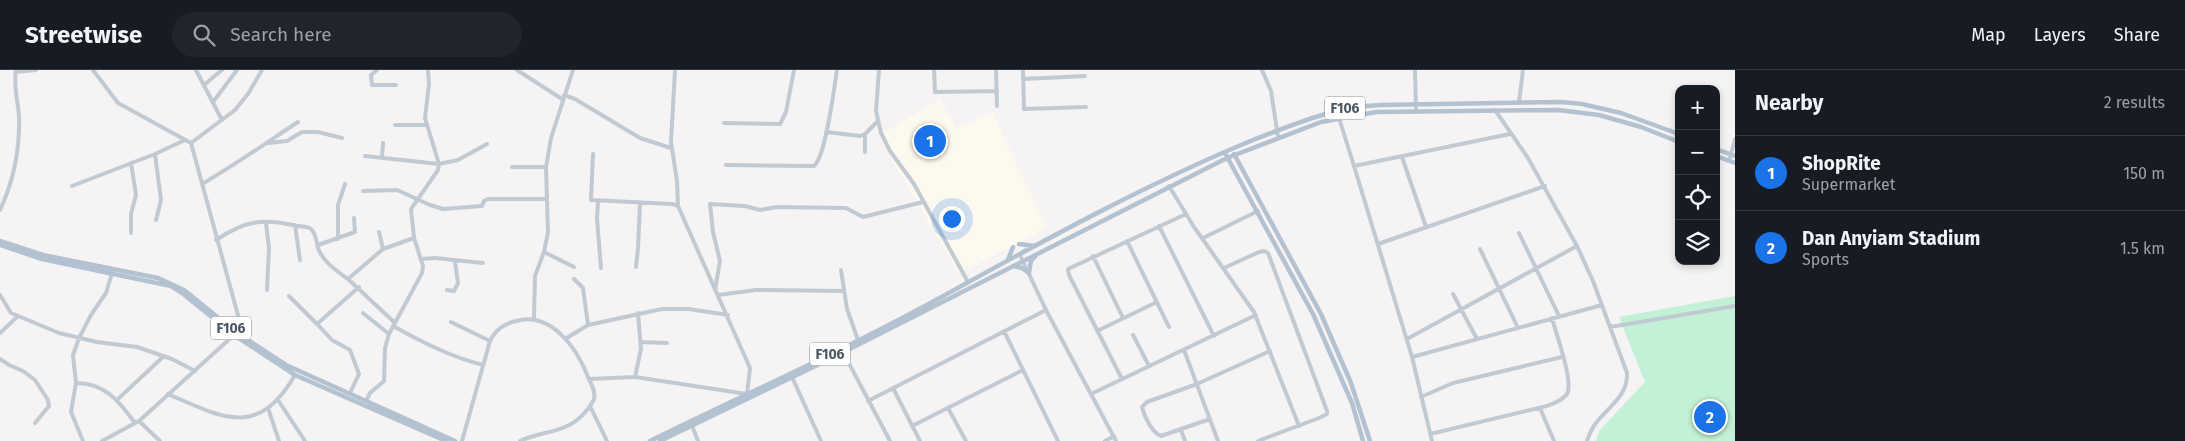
<!DOCTYPE html>
<html lang="en">
<head>
<meta charset="utf-8">
<style>
	body { margin:0; font-family:"Fira Sans",sans-serif; background:#20242c; color:#f1f3f6 }
	.controls { position:absolute; right:15px; top:15px; display:grid; overflow:hidden; border-radius:10px; box-shadow:0 2px 8px #0003 }
	.controls button { width:45px; height:45px; display:grid; place-items:center; padding:0; border:0; border-bottom:1px solid #363941; background:#171b24; color:#f1f3f6; font:25px sans-serif }
	.you { position:absolute; left:951px; top:148px; width:18px; height:18px; margin:-12px; border:4px solid #fff; border-radius:50%; background:#1a73e8; box-shadow:0 0 0 8px #1a73e833 }
	.badge { display:grid; place-items:center; width:32px; height:32px; border-radius:50%; background:#1a73e8; color:#fff; font-size:16px; font-weight:700 }
	.pin { position:absolute; translate:-50% -50%; border:2px solid #fff; box-shadow:0 1px 5px #0006 }
	.list { margin:0; padding:0; list-style:none }
	h2 { display:flex; justify-content:space-between; align-items:center; height:65px; margin:0; padding:0 20px; font-size:21px }
	h2 small { font-size:16px; font-weight:400; color:#9ea1a6 }
	.list li { display:grid; grid-template-columns:32px 1fr auto; gap:15px; align-items:center; box-sizing:border-box; height:75px; padding:0 20px; border-top:1px solid #363941 }
	.list b { display:block; font-size:19px; white-space:nowrap }
	.list p { margin:0; font-size:16px; white-space:nowrap; color:#9ea1a6 }
	.list em { font-size:16px; font-style:normal; color:#9ea1a6 }
	.icon { flex:none; width:28px; height:28px; fill:none; stroke:currentColor; stroke-width:2; stroke-linecap:round; stroke-linejoin:round }
	.map { position:relative; flex:none; width:1735px; height:371px; overflow:hidden }
	header { display:flex; align-items:center; gap:30px; box-sizing:border-box; height:70px; padding:0 25px; background:#171b24; border-bottom:1px solid #363941 }
	header strong { font-size:24px }
	nav { display:flex; gap:28px; margin-inline-start:auto; font-size:18px }
	.search { width:350px; height:45px; background:#20242c; display:flex; align-items:center; gap:12px; box-sizing:border-box; padding:0 18px; border-radius:28px; color:#9ea1a6; font-size:19px }
	main { display:flex }
	aside { flex:1; background:#171b24 }
	.map>svg:first-child { display:block }
	.commercial { fill:#fdf9ef }
	.green { fill:#c3f1d5 }
	.lines { fill:none; stroke-linecap:round; stroke-linejoin:round }
	.minor { stroke:#c1cad2; stroke-width:4 }
	.major { stroke:#b3c2d1; stroke-width:4.5 }
	.labels { text-anchor:middle; dominant-baseline:central; stroke-width:4.5; stroke-linejoin:round; paint-order:stroke }
	.shield { fill:#fff; stroke:#808990; stroke-width:1 }
	.shield-label { font-size:14px; font-weight:bold; fill:#4a5661 }
</style>
</head>
<body>
<header>
<strong>Streetwise</strong>
<div class="search"><svg class="icon" aria-label="search" viewBox="0 0 24 24"><circle cx="10" cy="10" r="6"/><path d="M15 15l6 6"/></svg>Search here</div>
<nav><a>Map</a><a>Layers</a><a>Share</a></nav>
</header>
<main>
<div class="map">
<svg width="1735" height="371" viewBox="0 0 1735 371">
	<rect width="100%" height="100%" fill="#f5f3f3"/>
	<path class="commercial" d="M940 29 956 59 992 42 1047 158 959 204 878 66Z"/>
	<path class="green" d="M1735 226V371H1596L1599 361 1645 312 1619 247Z"/>
	<g class="lines">
		<path class="minor" d="M93 0 118 33 191 73 239 249V255L234 265 139 351 102 371
			M196 0 222 50
			M377 0 371 5 372 15H396
			M517 0 562 29
			M675 0 671 72 677 111 678 136
			M879 0 876 41 881 63 890 81 914 114 968 212
			M934 0 935 22 997 21
			M996 0 997 36
			M1023 0 1024 39 1086 37
			M1262 0 1271 21 1278 67
			M1415 0 1416 42
			M16 2 36 0
			M1023 9 1085 6
			M204 15 222 0
			M564 25 575 29 640 68 671 78
			M213 32 237 0
			M1519 32 1523 0
			M1495 40 1528 88 1577 176 1593 211 1627 303C1628 326 1609 336 1596 353 1592 358 1589 365 1587 371
			M1339 48 1354 96
			M724 53 780 54 786 42 794 0
			M395 55H427
			M826 62 860 66 865 64 877 52
			M865 64V82
			M191 73 235 40 248 24 262 0
			M268 73 287 71 302 62H318L342 68
			M155 84 161 130 156 150
			M365 86 439 94 458 90 487 74
			M382 87 383 73
			M1402 87 1426 157
			M1729 91 1735 69
			M131 93 136 125 131 144V163
			M726 95 814 96C826 86 834 18 837 0
			M512 97H546
			M202 114C235 95 266 73 298 52
			M72 116 155 84 185 70
			M1169 116 1194 157 1254 242 1299 356
			M363 121 397 120 430 135 443 139 482 136 484 131 488 129H547
			M598 131 597 149 601 198
			M0 140C14 110 20 80 19 46 18 31 13 15 16 0
			M266 153 269 178 267 220
			M295 155 300 190
			M1159 156 1214 266
			M379 162 383 179 348 209 395 253
			M1519 163 1559 246
			M1203 168 1258 141
			M338 169V135L345 114
			M216 170C246 150 263 148 298 156 302 157 309 156 312 160 316 165 317 173 318 178 323 192 337 201 348 209
			M1127 171 1169 257
			M1378 174 1545 116
			M318 175 355 162 354 148
			M383 179 414 168
			M1480 179 1518 258
			M544 182 574 197
			M1020 185 1046 240 1116 371
			M1093 186 1123 248
			M422 189 435 188 483 193
			M636 197 638 178 640 134
			M1224 198 1259 182 1264 181 1268 183 1327 341V344L1319 348 1258 371
			M841 200 847 239 858 270
			M574 209 583 218 588 255
			M447 220 454 221 458 213 455 192
			M715 220 720 191 713 162 710 134 745 136 760 140 777 137 846 138 863 147 923 132
			M1453 224 1477 269
			M0 225 11 243 59 263 97 272 137 277 172 289 195 301
			M718 225 756 220 843 221
			M289 226 317 254 359 217
			M363 243 389 264 385 278 384 311 370 323 366 331
			M534 248 535 206 544 182 548 162 546 97 551 68 573 0
			M451 252 490 271
			M317 254 332 270 350 280 359 304 350 323
			M393 256C422 272 451 287 483 295
			M1610 257 1735 236
			M1004 261 1058 371
			M1097 261 1157 232
			M0 263 18 246
			M389 264 422 203 423 196 414 168 411 139 438 100 439 94 425 48 429 14 428 0
			M1133 265 1149 296
			M565 269 588 255 662 239H689L728 245
			M1407 269 1577 176
			M641 272 667 273
			M1184 280 1218 371
			M843 282 890 371
			M1412 287 1354 96 1510 64
			M0 289 9 295 23 301 35 310 48 330 49 336 35 353
			M635 307 641 279 638 243
			M792 307 821 371
			M589 309 635 307 747 324 750 298 678 136 672 134 591 130 593 84
			M1122 309 1069 205 1068 199 1186 144
			M76 313C105 313 119 331 135 353
			M893 318 920 371
			M168 324C223 348 258 369 295 305
			M1091 324 1256 245
			M1421 327 1453 313 1562 287
			M118 329 164 286
			M278 330 305 371
			M868 331 1046 240
			M590 336 607 371
			M268 338 279 371
			M948 338 966 371
			M1540 338 1554 371
			M1210 349 1161 366C1152 363 1144 346 1142 337L1147 332 1197 314 1270 281
			M139 351 160 371
			M691 353 698 371
			M912 356 1023 300
			M1181 360 1185 371
			M1430 364 1547 336C1554 333 1562 331 1567 324 1574 312 1556 264 1552 248
			M83 371 71 342 76 313 73 285 79 268 91 245 106 223 112 203
			M462 371 490 271C496 259 504 254 516 251 551 241 577 278 588 307 591 314 596 321 594 329 591 336 583 345 577 350 561 363 538 362 520 371
			M1105 371 1114 366
			M1432 371 1412 287 1602 235"/>
		<path class="major" d="M1716 79 1735 86
			M1234 84 1321 244 1351 313 1370 371
			M1226 85 1313 244 1352 333 1363 371
			M1716 86 1735 93
			M0 171 43 185 158 208 184 220 236 262 286 295 455 371
			M1019 174 1035 176
			M0 175 42 189 171 216 182 223 234 265 295 305 446 371
			M1008 190 1013 177
			M1013 196 1022 198 1029 203 1031 191 1036 185
			M650 371C752 321 856 275 956 219 1052 166 1151 112 1253 70 1298 53 1333 37 1381 35L1561 32 1582 34 1621 43 1679 64
			M660 371 832 288 1227 88 1321 52 1376 42 1558 40 1599 45 1641 57 1679 72"/>
	</g>
	<g class="labels">
		<g class="shield">
			<rect x="1325" y="26.5" width="40" height="23" rx="4"/>
			<rect x="211" y="246.5" width="40" height="23" rx="4"/>
			<rect x="810" y="272.5" width="40" height="23" rx="4"/>
		</g>
		<g class="shield-label">
			<text x="1345" y="38">F106</text>
			<text x="231" y="258">F106</text>
			<text x="830" y="284">F106</text>
		</g>
	</g>
</svg>
<div class="controls">
<button>+</button>
<button>−</button>
<button><svg class="icon" aria-label="locate" viewBox="0 0 24 24"><circle cx="12" cy="12" r="6"/><path d="M12 2v4M12 18v4M2 12h4M18 12h4"/></svg></button>
<button><svg class="icon" aria-label="layers" viewBox="0 0 24 24"><path d="M12 4l9 5-9 5-9-5zM3 14l9 5 9-5"/></svg></button>
</div>
<div class="you"></div>
<div class="pin badge" style="left:930px;top:71px">1</div>
<div class="pin badge" style="left:1710px;top:347px">2</div>
</div>
<aside>
<h2>Nearby<small>2 results</small></h2>
<ul class="list">
<li><span class="badge">1</span><div><b>ShopRite</b><p>Supermarket</p></div><em>150 m</em></li>
<li><span class="badge">2</span><div><b>Dan Anyiam Stadium</b><p>Sports</p></div><em>1.5 km</em></li>
</ul>
</aside>
</main>
</body>
</html>
